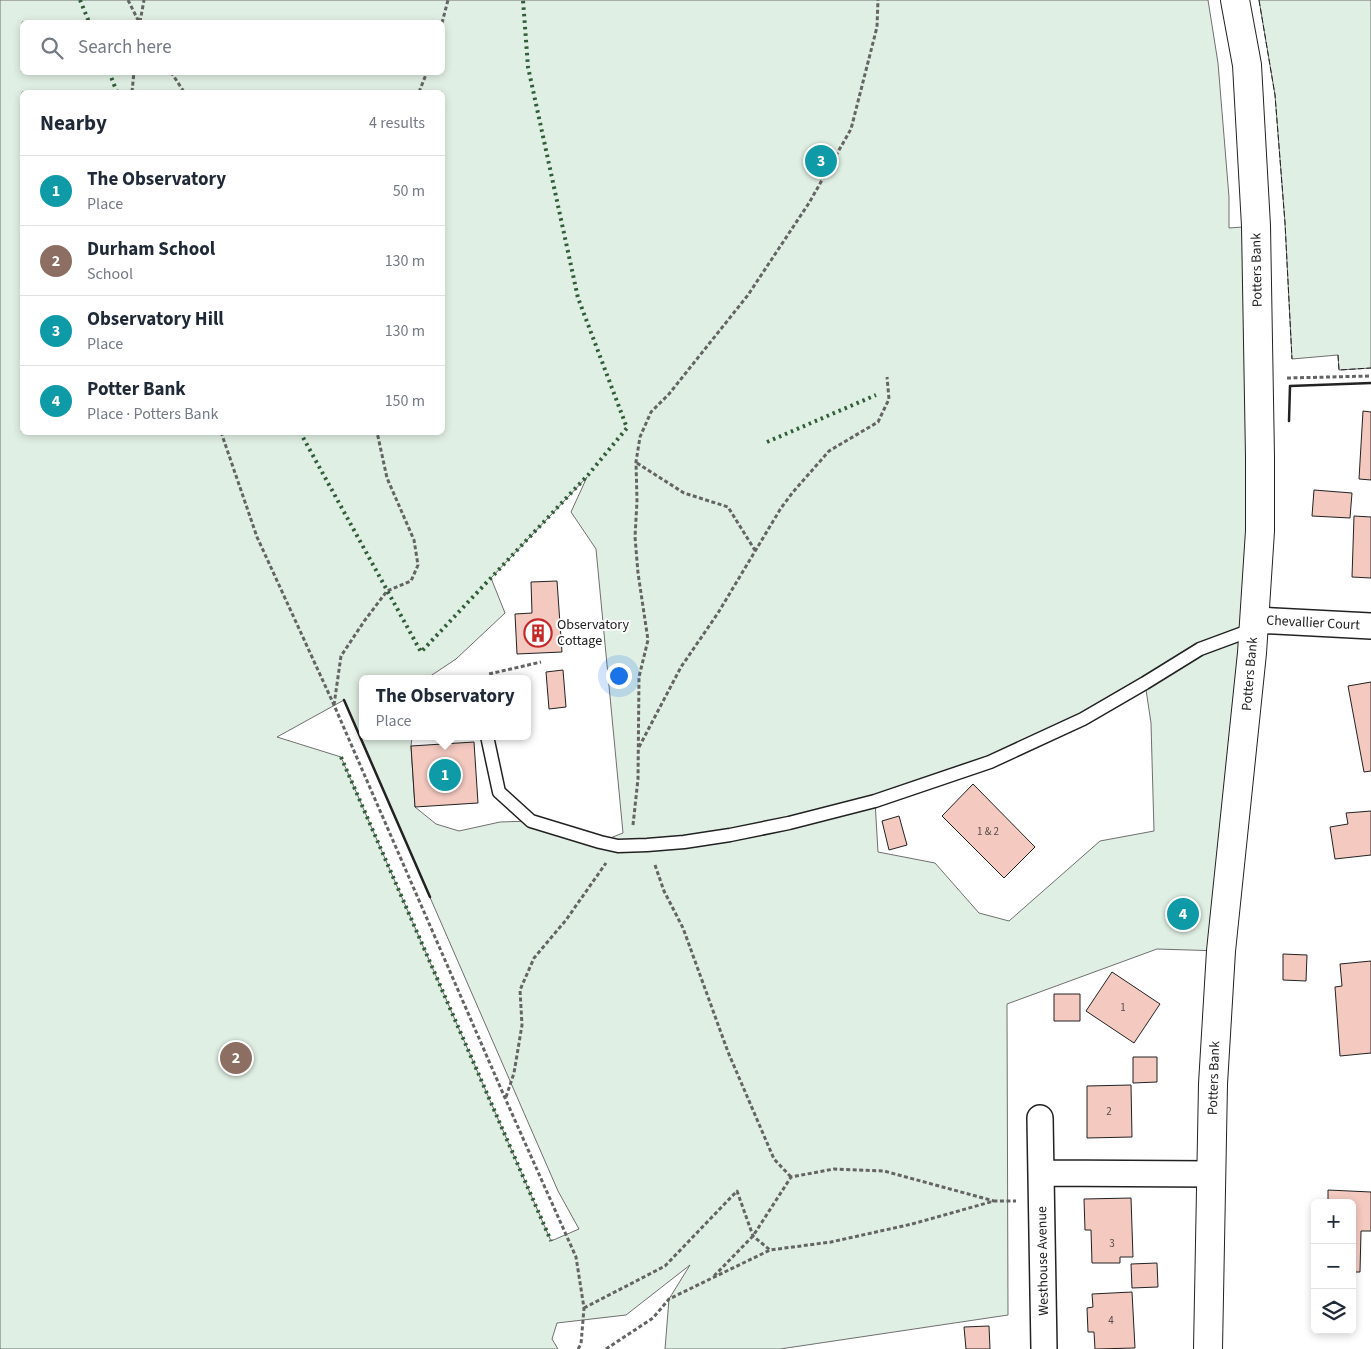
<!DOCTYPE html>
<html lang="en">
<head>
<meta charset="utf-8">
<style>
	body { margin:0; font-family:"Source Sans 3",sans-serif; background:#f2f2f3; color:#1f2937 }
	.controls { position:absolute; right:15px; bottom:15px; display:grid; overflow:hidden; border-radius:8px; box-shadow:0 2px 8px #0003 }
	.controls button { width:45px; height:45px; display:grid; place-items:center; padding:0; border:0; border-bottom:1px solid #e0e1e3; background:#fff; color:#1f2937; font:25px sans-serif }
	.you { position:absolute; left:618px; top:675px; width:18px; height:18px; margin:-12px; border:4px solid #fff; border-radius:50%; background:#1a73e8; box-shadow:0 0 0 8px #1a73e833 }
	.badge { display:grid; place-items:center; width:32px; height:32px; border-radius:50%; background:#c62828; color:#fff; font-size:16px; font-weight:700 }
	.pin { position:absolute; translate:-50% -50%; border:2px solid #fff; box-shadow:0 1px 5px #0006 }
	.popup { position:absolute; left:359px; top:675px; width:172px; height:65px; box-sizing:border-box; display:grid; place-content:center; border-radius:8px; background:#fff; filter:drop-shadow(0 1px 4px #0005); font-size:16px; white-space:nowrap; color:#747a83 }
	.popup b { font-size:19px; color:#1f2937 }
	.popup::after { content:''; position:absolute; left:50%; top:100%; margin-left:-10px; border:10px solid transparent; border-top-color:#fff }
	.list { margin:0; padding:0; list-style:none }
	h2 { display:flex; justify-content:space-between; align-items:center; height:65px; margin:0; padding:0 20px; font-size:21px }
	h2 small { font-size:16px; font-weight:400; color:#747a83 }
	.list li { display:grid; grid-template-columns:32px 1fr auto; gap:15px; align-items:center; box-sizing:border-box; height:70px; padding:0 20px; border-top:1px solid #e0e1e3 }
	.list b { display:block; font-size:19px; white-space:nowrap }
	.list p { margin:0; font-size:16px; white-space:nowrap; color:#747a83 }
	.list em { font-size:16px; font-style:normal; color:#747a83 }
	.icon { flex:none; width:28px; height:28px; fill:none; stroke:currentColor; stroke-width:2; stroke-linecap:round; stroke-linejoin:round }
	.map { position:relative; flex:none; width:1371px; height:1349px; overflow:hidden }
	.search { position:absolute; background:#fff; box-shadow:0 2px 8px #0003; left:20px; top:20px; width:425px; height:55px; display:flex; align-items:center; gap:12px; box-sizing:border-box; padding:0 18px; border-radius:8px; color:#747a83; font-size:19px }
	.panel { position:absolute; background:#fff; box-shadow:0 2px 8px #0003; left:20px; top:90px; width:425px; height:345px; border-radius:8px }
	.map>svg:first-child { display:block }
	.green { fill:#e0efe3; stroke:#6f6f6f; fill-rule:evenodd }
	.building { fill:#f3c9c0; stroke:#222 }
	.lines { fill:none; stroke-linecap:round; stroke-linejoin:round }
	.service-casing { stroke:#222; stroke-width:15 }
	.minor-casing { stroke:#222; stroke-width:28 }
	.tertiary-casing { stroke:#222; stroke-width:30 }
	.path { stroke:#646464; stroke-width:3; stroke-dasharray:4 2.5; stroke-linecap:butt }
	.service { stroke:#fff; stroke-width:12 }
	.minor { stroke:#fff; stroke-width:25 }
	.tertiary { stroke:#fff; stroke-width:28 }
	.hedge { stroke:#2f5e38; stroke-width:4; stroke-dasharray:2.5 4; stroke-linecap:butt }
	.fence { stroke:#222; stroke-width:1; stroke-dasharray:6 2.5; stroke-linecap:butt }
	.wall { stroke:#222; stroke-width:2.5 }
	.labels { text-anchor:middle; dominant-baseline:central; stroke-width:4; stroke-linejoin:round; paint-order:stroke }
	.number-label { font-size:11px; fill:#564c4a }
	.street-label { font-size:14px; fill:#222; stroke:#fff }
	.poi-label { font-size:14px; fill:#222; stroke:#fff; text-anchor:start }
</style>
</head>
<body>
<div class="map">
<svg width="1371" height="1349" viewBox="0 0 1371 1349">
	<rect width="100%" height="100%" fill="#fff"/>
	<path class="green" d="M0 0H1208L1218 63 1229 197V228L1256 226 1260 457 1221 951 1157 949 1007 1004 1008 1315 780 1349H665L669 1299 690 1265 626 1315 557 1323 552 1339 558 1349H0ZM22 22H442V72H22ZM22 92H442V432H22ZM587 477 571 512 596 549 623 833 600 842 531 821 500 822 459 831 436 824 415 807 411 746 412 736H362V679H426L456 659 505 613 491 578ZM1145 683 1151 723 1154 831 1100 841 1009 921 979 913 935 863 878 852 875 801 1083 719ZM344 700 558 1191 579 1229 551 1241 341 757 277 737Z
		M1259 0H1371V368L1339 370 1338 355 1292 359 1285 223 1275 95Z"/>
	<path class="building" d="M1363 411 1371 412V480L1359 479Z
		M1314 490 1352 493 1350 518 1312 516Z
		M1354 516 1371 517V578L1352 577Z
		M557 581 562 652 517 654 515 614 532 613 531 582Z
		M563 670 566 707 549 709 546 672Z
		M1371 682V771L1364 772 1348 686Z
		M474 742 478 803 415 807 411 746Z
		M973 784 1035 847 1004 878 942 816Z
		M1371 811V855L1335 859 1330 827 1348 824 1346 813Z
		M899 816 907 845 889 850 882 821Z
		M1176 900 1185 901V908H1190V920H1175Z
		M1283 954 1307 955 1306 981 1283 980Z
		M1371 961V1053L1340 1056 1335 987 1342 986 1340 964Z
		M1112 972 1160 1004 1134 1043 1086 1011Z
		M1054 994H1080V1021H1054Z
		M1133 1057H1157V1082L1133 1083Z
		M1131 1085 1132 1137 1087 1138V1086Z
		M1328 1190 1371 1192V1231H1361L1360 1272H1352V1203H1328Z
		M1131 1198 1133 1257H1120V1263H1092L1091 1230H1085L1084 1199Z
		M1157 1263 1158 1287 1132 1288 1131 1264Z
		M1132 1292 1135 1348 1095 1349 1094 1332H1088L1087 1308 1093 1307 1092 1294Z
		M989 1326 990 1349H966L964 1327Z"/>
	<g class="lines">
		<g class="service-casing">
			<path id="service" d="M487 736 499 792 531 821 600 842 618 846 647 845 684 842 730 835 789 823 875 801 990 762 1083 719 1145 683 1200 649 1254 629"/>
		</g>
		<g class="minor-casing">
			<path id="minor" d="M1255 620 1371 626
				M1040 1118 1044 1349
				M1041 1173 1212 1174"/>
		</g>
		<g class="tertiary-casing">
			<path id="tertiary" d="M1208 1349 1213 1084 1221 951 1252 653 1260 531V457L1256 226 1247 65 1235 0"/>
		</g>
		<path class="path" d="M128 0 139 22
			M140 22 144 0
			M442 23 448 0
			M171 72 184 92
			M132 92 134 72
			M419 92 427 72
			M1287 378 1371 376
			M221 432 257 537 334 705 505 1098 576 1257 584 1308 581 1344 578 1349
			M637 463 684 493 728 507 756 552
			M485 679 489 674 541 662
			M334 705 341 656 365 620 387 591 411 581 418 565 414 540 387 478 377 432
			M639 747 681 667 718 613 781 508 793 492 829 451 878 422 889 399 887 377
			M633 825 638 779 639 677 648 640 638 573 635 537 637 501 636 462 640 437 651 412 669 394 748 295 809 203 851 129 877 27 878 0
			M655 865 664 891 683 928 728 1052 774 1159 791 1177
			M506 1097 514 1073 522 1025 520 990 534 958 566 920 606 863
			M714 1276 753 1236 791 1177 834 1169 884 1171 994 1201
			M584 1308 665 1266 737 1191 753 1236 770 1250
			M606 1349 653 1318 669 1299 770 1250 831 1242 912 1224 994 1201H1016"/>
		<use href="#service" class="service"/>
		<use href="#minor" class="minor"/>
		<use href="#tertiary" class="tertiary"/>
		<path class="hedge" d="M80 0 89 22
			M109 72 117 92
			M300 432 421 652 588 475 627 428 578 298 528 67 523 0
			M767 442 876 395
			M341 757 551 1241"/>
		<path class="fence" d="M1259 0 1275 95 1285 223 1292 359
			M1338 355 1339 370 1371 368"/>
		<path class="wall" d="M1289 421 1290 386 1371 383
			M344 700 430 897
			M1185 901H1191L1190 908"/>
	</g>
	<defs>
		<g id="building-ring" transform="scale(1.4375)"><circle r="9.5" fill="#fff" stroke="#c62828" stroke-width="1.5"/><path d="M-4-6H4V6H1V3H-1V6H-4ZM-2.5-4.3h1.7v1.8h-1.7ZM.8-4.3h1.7v1.8H.8ZM-2.5-1h1.7V.8h-1.7ZM.8-1h1.7V.8H.8Z" fill="#c62828"/></g>
	</defs>
	<g fill-rule="evenodd">
		<use href="#building-ring" x="538" y="633"/>
	</g>
	<g class="labels">
		<g class="number-label">
			<text x="988" y="831">1 &amp; 2</text>
			<text x="1123" y="1007">1</text>
			<text x="1109" y="1111">2</text>
			<text x="1112" y="1243">3</text>
			<text x="1111" y="1320">4</text>
		</g>
		<g class="street-label">
			<text transform="translate(1257 270) rotate(-91)">Potters Bank</text>
			<text transform="translate(1313 623) rotate(3)">Chevallier Court</text>
			<text transform="translate(1250 674) rotate(-85)">Potters Bank</text>
			<text transform="translate(1214 1078) rotate(-88)">Potters Bank</text>
			<text transform="translate(1043 1261) rotate(-91)">Westhouse Avenue</text>
		</g>
		<g class="poi-label">
			<text x="557" y="625">Observatory<tspan x="557" dy="16">Cottage</tspan></text>
		</g>
	</g>
</svg>
<div class="controls">
<button>+</button>
<button>−</button>
<button><svg class="icon" aria-label="layers" viewBox="0 0 24 24"><path d="M12 4l9 5-9 5-9-5zM3 14l9 5 9-5"/></svg></button>
</div>
<div class="you"></div>
<div class="pin badge" style="left:445px;top:775px;background:#0f9aa8">1</div>
<div class="popup"><b>The Observatory</b>Place</div>
<div class="pin badge" style="left:236px;top:1058px;background:#8d6e63">2</div>
<div class="pin badge" style="left:821px;top:161px;background:#0f9aa8">3</div>
<div class="pin badge" style="left:1183px;top:914px;background:#0f9aa8">4</div>
<div class="search"><svg class="icon" aria-label="search" viewBox="0 0 24 24"><circle cx="10" cy="10" r="6"/><path d="M15 15l6 6"/></svg>Search here</div>
<section class="panel">
<h2>Nearby<small>4 results</small></h2>
<ul class="list">
<li><span class="badge" style="background:#0f9aa8">1</span><div><b>The Observatory</b><p>Place</p></div><em>50 m</em></li>
<li><span class="badge" style="background:#8d6e63">2</span><div><b>Durham School</b><p>School</p></div><em>130 m</em></li>
<li><span class="badge" style="background:#0f9aa8">3</span><div><b>Observatory Hill</b><p>Place</p></div><em>130 m</em></li>
<li><span class="badge" style="background:#0f9aa8">4</span><div><b>Potter Bank</b><p>Place · Potters Bank</p></div><em>150 m</em></li>
</ul>
</section>
</div>
</body>
</html>
